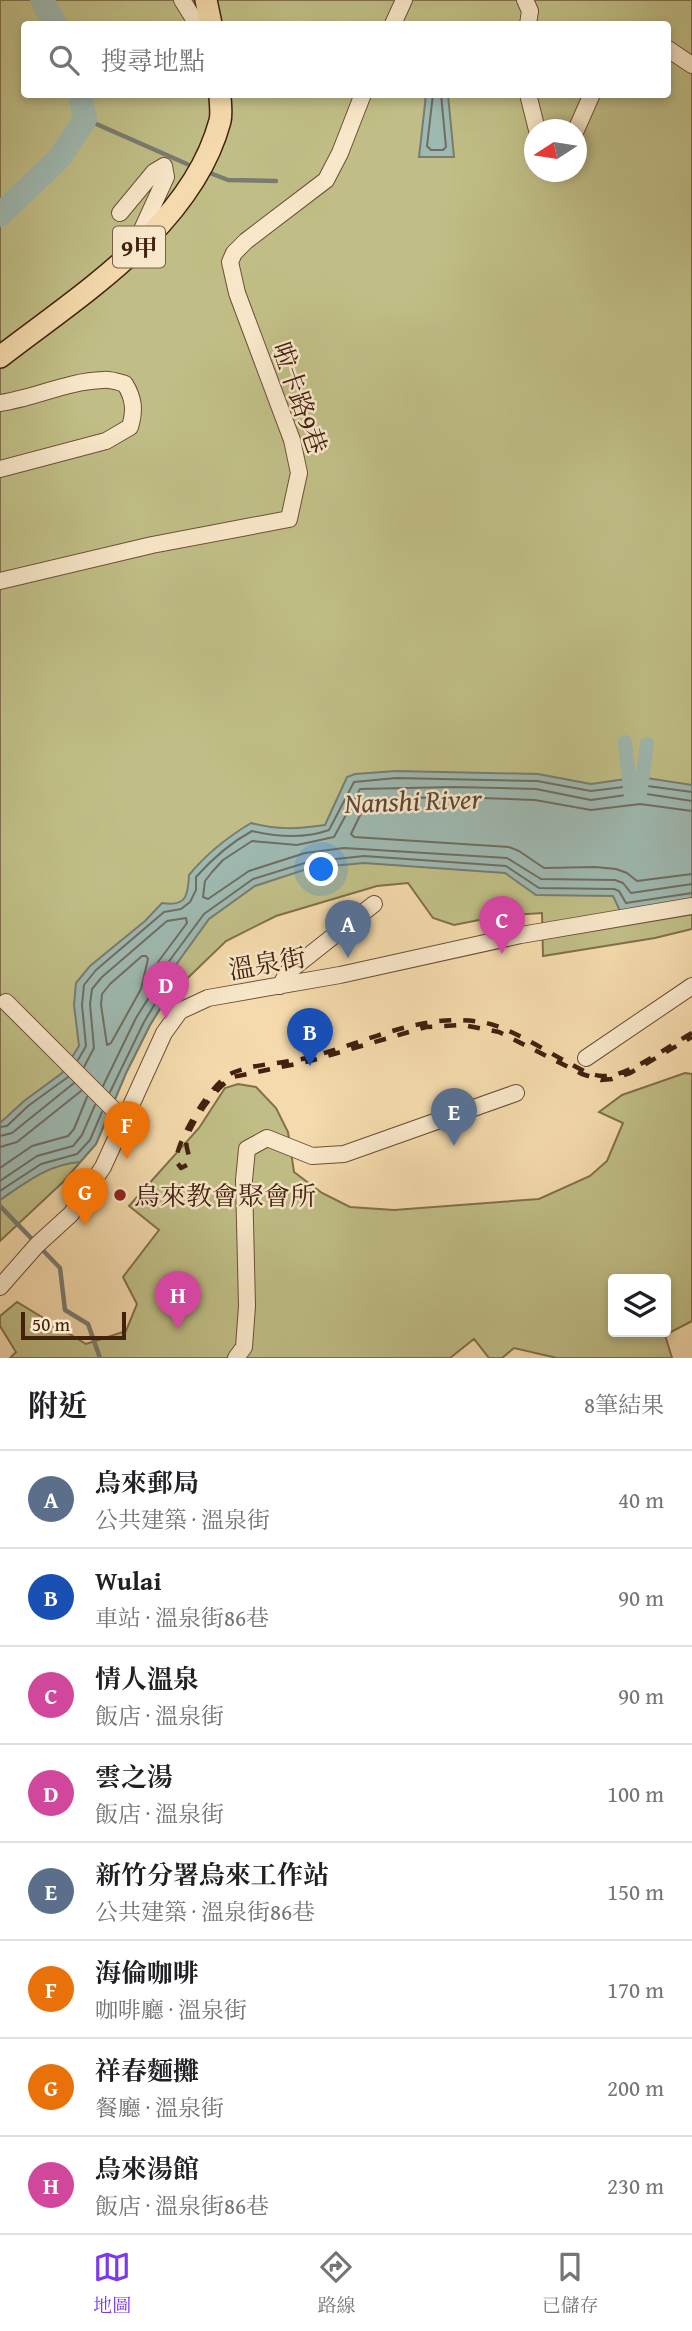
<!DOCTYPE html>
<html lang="zh-TW">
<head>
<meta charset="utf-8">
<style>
	body { margin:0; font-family:"Gentium Book Plus","Noto Serif TC",serif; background:#f6f6f6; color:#202124 }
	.controls { position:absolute; right:21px; bottom:21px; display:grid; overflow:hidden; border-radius:7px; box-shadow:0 4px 10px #0003 }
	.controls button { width:63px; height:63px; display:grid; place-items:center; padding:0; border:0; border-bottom:2px solid #e0e0e0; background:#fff; color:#202124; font:35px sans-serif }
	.compass { position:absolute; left:524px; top:119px; width:63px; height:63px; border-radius:50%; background:#fff; box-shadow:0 4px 10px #0003; rotate:258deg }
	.scale { position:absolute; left:21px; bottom:18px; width:105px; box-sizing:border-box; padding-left:7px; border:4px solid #42210f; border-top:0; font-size:19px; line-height:24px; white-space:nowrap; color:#42210f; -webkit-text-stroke:5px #f8e7c9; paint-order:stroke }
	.you { position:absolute; left:322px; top:870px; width:24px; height:24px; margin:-18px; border:5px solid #fff; border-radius:50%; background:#1a73e8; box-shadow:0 0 0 10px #1a73e833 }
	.badge { display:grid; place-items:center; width:46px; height:46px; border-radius:50%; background:#7c3aed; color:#fff; font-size:23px; font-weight:700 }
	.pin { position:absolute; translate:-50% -58px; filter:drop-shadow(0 2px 4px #0008) }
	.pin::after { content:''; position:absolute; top:37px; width:24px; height:21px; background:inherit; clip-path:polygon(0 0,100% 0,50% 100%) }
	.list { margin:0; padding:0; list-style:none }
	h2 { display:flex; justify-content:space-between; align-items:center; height:91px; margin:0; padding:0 28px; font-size:30px }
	h2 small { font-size:23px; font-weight:400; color:#757577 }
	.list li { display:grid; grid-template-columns:46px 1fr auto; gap:21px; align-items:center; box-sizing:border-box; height:98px; padding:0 28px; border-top:2px solid #e0e0e0 }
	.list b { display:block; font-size:26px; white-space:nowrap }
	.list p { margin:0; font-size:23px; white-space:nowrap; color:#757577 }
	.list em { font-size:23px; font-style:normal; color:#757577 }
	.icon { flex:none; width:38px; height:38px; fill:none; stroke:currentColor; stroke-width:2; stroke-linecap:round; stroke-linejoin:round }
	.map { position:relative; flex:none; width:692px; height:1358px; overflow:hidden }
	.search { position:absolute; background:#fff; box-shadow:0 4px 10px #0003; left:21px; right:21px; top:21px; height:77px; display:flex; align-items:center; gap:18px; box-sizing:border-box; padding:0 24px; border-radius:7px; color:#757577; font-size:26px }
	.sheet { height:875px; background:#fff }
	nav { display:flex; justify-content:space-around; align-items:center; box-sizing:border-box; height:98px; border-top:2px solid #e0e0e0; background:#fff; font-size:19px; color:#757577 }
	nav a { display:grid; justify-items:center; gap:4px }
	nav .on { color:#7c3aed }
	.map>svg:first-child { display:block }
	.green { fill:#c0be86; stroke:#81704a; stroke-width:2; fill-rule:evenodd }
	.water { fill:#9eb9b1; stroke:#797c70; stroke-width:2 }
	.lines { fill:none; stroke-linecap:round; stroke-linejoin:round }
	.shore { stroke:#706d60; stroke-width:2 }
	.stream { stroke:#797c70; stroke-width:4.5 }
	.canal { stroke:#9eb9b1; stroke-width:14 }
	.river { stroke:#9eb9b1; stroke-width:24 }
	.minor-casing { stroke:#6e4f36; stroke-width:18 }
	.major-casing { stroke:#42210f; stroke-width:24 }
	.minor { stroke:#f8e7c9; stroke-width:16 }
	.major { stroke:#f4daac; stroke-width:21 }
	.rail { stroke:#42210f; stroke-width:4.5; stroke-dasharray:12 12; stroke-linecap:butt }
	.poi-dot { fill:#8f2418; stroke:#f8e7c9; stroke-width:2.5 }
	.labels { text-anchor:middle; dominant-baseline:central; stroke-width:5; stroke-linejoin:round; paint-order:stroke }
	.shield { fill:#f8e7c9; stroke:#795c47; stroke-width:2 }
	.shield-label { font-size:24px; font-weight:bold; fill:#42210f }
	.street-label { font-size:26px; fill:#42210f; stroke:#f8e7c9 }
	.poi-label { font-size:26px; fill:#42210f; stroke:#f8e7c9; text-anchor:start }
	.water-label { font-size:28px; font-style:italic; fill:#594738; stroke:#f8e7c9 }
</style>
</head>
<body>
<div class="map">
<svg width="692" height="1358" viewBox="0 0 692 1358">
	<rect width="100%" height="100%" fill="#f4daac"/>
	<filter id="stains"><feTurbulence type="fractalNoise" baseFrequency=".00286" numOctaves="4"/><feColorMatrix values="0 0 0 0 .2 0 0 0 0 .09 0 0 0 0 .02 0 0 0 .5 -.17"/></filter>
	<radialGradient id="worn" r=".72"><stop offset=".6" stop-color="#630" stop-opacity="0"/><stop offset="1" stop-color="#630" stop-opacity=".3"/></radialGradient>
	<path class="green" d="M0 0H692V929L655 938 543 956 542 913 499 916 454 925 433 918 408 883 377 886 276 916 226 941 166 999 150 1025 126 1073 96 1144 63 1182 0 1241ZM24 24H668V94H24ZM534 130H576V172H534Z
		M685 1073 692 1074V1321L665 1335 672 1358H557L514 1348 502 1358H489L474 1339 450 1358H10L16 1352 0 1326V1316L17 1302 86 1344 126 1331 137 1304 123 1277 159 1230 129 1206 199 1128 225 1088 238 1084 256 1087 276 1108 288 1132 294 1172 322 1193 350 1207 394 1210 539 1199 590 1176 607 1161 623 1123 599 1112 622 1095ZM613 1279H666V1332H613Z"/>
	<path class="water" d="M426 95H448L454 157H419Z
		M396 771 538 774 591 784 640 777 692 785V899L620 911 613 896 536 895 505 873 364 863 310 868 255 886 209 919 173 969 166 999 150 1025 126 1073 96 1144 80 1162C49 1164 25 1183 0 1200V1123L24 1101 62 1073 79 1046 74 1005 76 983 90 966 145 921 162 903C187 907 188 895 189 875 207 853 226 838 251 823 277 830 299 829 325 825L347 777 355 774Z"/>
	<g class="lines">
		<path class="shore" d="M433 94 427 146 431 150H443L446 147 441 94
			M692 801 640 793 591 800 536 789 454 787 360 789 334 837 297 845 252 841 223 860 212 872 205 881 203 897 208 899 249 871 305 853 344 848 507 858 541 879 615 880 623 883 631 893 692 884
			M692 811 640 804 591 810 535 800 454 797 368 799 351 834 354 837 509 847 519 851 544 868 595 867 616 869 627 873 637 881 692 874
			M142 956H146L148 959 141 989 111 1043 107 1045 101 1005 102 994 110 984Z
			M78 1060 86 1046 82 1005 84 985 96 970 164 912 181 909 190 902 196 890V877C213 858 230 843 252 831 278 837 304 839 329 830L354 782 396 778 537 781 591 791 640 785 692 792
			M84 1067 94 1048 90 1004 92 989 102 977 167 921 186 918 187 923 158 962 151 994 136 1018 103 1086
			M110 1092 144 1022 159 997 167 964 204 914 253 879 308 862 364 856 506 866 539 888 614 889 619 891 626 903 692 893
			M0 1127 7 1126 28 1106 68 1077
			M0 1136 12 1133 74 1083
			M0 1147 17 1142 81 1091
			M0 1168 32 1146 68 1136 74 1129 87 1097
			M0 1181 37 1156 73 1146 82 1135 95 1105
			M0 1191 41 1164 77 1154 90 1140 102 1112"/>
		<path class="stream" d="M85 119 187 164
			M210 173 228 180 276 181
			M0 1206 60 1268 65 1310 88 1324 100 1358"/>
		<path class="canal" d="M625 742 631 797
			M640 795 647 744"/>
		<path class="river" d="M42 0 55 24
			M0 215 60 157 85 119 80 94"/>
		<g class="minor-casing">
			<path id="minor" d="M182 0 197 24
				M525 0 530 11 528 24
				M393 24 404 0
				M668 49 692 65
				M528 94 537 130
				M576 130 592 94
				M120 213 154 172 164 166 166 177 134 247
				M0 403C34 398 68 381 103 380 110 379 118 382 125 384 134 399 135 410 130 427L106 441 0 469
				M0 581 152 545 289 519 299 473 292 440 237 293 230 262 234 253 246 241 326 180 340 153 363 94
				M280 986 288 972 374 904
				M6 1002 125 1121
				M586 1058 692 986
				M0 1287 37 1245 71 1214 103 1167 164 1033 180 1011 208 998 340 975 521 935 692 906
				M236 1358 244 1347 247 1306 244 1180 247 1149 267 1138 312 1156 344 1154 516 1093"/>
		</g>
		<g class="major-casing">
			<path id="major" d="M206 0 211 24
				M0 357C80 295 192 226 220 121 222 113 220 103 220 94"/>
		</g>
		<use href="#minor" class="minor"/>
		<use href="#major" class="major"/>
		<path class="rail" d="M692 1033C670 1045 627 1078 602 1076 589 1075 578 1068 567 1062 542 1049 508 1026 481 1022 422 1012 365 1043 310 1057 285 1064 255 1063 232 1073 212 1082 177 1139 176 1161L181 1168 189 1164C191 1155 184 1147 187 1138 192 1120 217 1086 233 1077L310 1061 426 1027 463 1025 499 1032 582 1074 601 1080 612 1079 630 1073 692 1037"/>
	</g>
	<circle class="poi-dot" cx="120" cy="1195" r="7"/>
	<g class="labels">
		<rect class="shield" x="113" y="226.5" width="52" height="41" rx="5"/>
		<g class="shield-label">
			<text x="139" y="247">9甲</text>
		</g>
		<g class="street-label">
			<text transform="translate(300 398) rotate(71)">啦卡路9巷</text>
			<text transform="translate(267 963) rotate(-10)">溫泉街</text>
		</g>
		<g class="poi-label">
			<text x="134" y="1195">烏來教會聚會所</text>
		</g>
		<g class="water-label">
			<text transform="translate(413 800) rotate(-2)">Nanshi River</text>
		</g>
	</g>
	<rect width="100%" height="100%" filter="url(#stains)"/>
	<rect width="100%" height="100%" fill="url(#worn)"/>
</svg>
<div class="controls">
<button><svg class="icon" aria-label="layers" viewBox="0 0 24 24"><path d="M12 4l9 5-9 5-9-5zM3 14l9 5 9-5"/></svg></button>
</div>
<svg class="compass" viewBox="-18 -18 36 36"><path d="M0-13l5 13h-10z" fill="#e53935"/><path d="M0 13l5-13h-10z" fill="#757577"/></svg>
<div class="scale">50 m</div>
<div class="you"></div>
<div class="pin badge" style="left:348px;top:958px;background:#5c6f8a">A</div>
<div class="pin badge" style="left:310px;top:1066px;background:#1a4fb4">B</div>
<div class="pin badge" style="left:502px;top:954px;background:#d1479c">C</div>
<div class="pin badge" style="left:166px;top:1019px;background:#d1479c">D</div>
<div class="pin badge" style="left:454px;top:1146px;background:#5c6f8a">E</div>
<div class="pin badge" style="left:127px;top:1159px;background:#e8710a">F</div>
<div class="pin badge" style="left:85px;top:1226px;background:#e8710a">G</div>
<div class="pin badge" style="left:178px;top:1329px;background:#d1479c">H</div>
<div class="search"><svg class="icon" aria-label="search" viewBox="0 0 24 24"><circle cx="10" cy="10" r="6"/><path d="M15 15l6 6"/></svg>搜尋地點</div>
</div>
<section class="sheet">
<h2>附近<small>8筆結果</small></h2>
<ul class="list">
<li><span class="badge" style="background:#5c6f8a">A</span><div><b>烏來郵局</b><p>公共建築 · 溫泉街</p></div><em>40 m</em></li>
<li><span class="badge" style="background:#1a4fb4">B</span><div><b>Wulai</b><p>車站 · 溫泉街86巷</p></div><em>90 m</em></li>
<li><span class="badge" style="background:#d1479c">C</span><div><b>情人溫泉</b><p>飯店 · 溫泉街</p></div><em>90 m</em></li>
<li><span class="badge" style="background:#d1479c">D</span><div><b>雲之湯</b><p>飯店 · 溫泉街</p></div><em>100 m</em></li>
<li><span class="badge" style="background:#5c6f8a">E</span><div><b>新竹分署烏來工作站</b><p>公共建築 · 溫泉街86巷</p></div><em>150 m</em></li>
<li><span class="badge" style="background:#e8710a">F</span><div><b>海倫咖啡</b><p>咖啡廳 · 溫泉街</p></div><em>170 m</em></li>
<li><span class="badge" style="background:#e8710a">G</span><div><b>祥春麵攤</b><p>餐廳 · 溫泉街</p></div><em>200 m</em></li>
<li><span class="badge" style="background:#d1479c">H</span><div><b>烏來湯館</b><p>飯店 · 溫泉街86巷</p></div><em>230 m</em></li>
</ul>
</section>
<nav>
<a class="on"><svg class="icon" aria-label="map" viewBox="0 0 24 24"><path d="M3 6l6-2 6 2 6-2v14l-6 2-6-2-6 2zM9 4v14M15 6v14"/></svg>地圖</a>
<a><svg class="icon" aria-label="directions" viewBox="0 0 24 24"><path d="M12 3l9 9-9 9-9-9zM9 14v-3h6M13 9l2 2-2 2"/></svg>路線</a>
<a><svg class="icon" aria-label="saved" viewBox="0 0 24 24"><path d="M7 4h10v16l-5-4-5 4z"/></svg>已儲存</a>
</nav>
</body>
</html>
